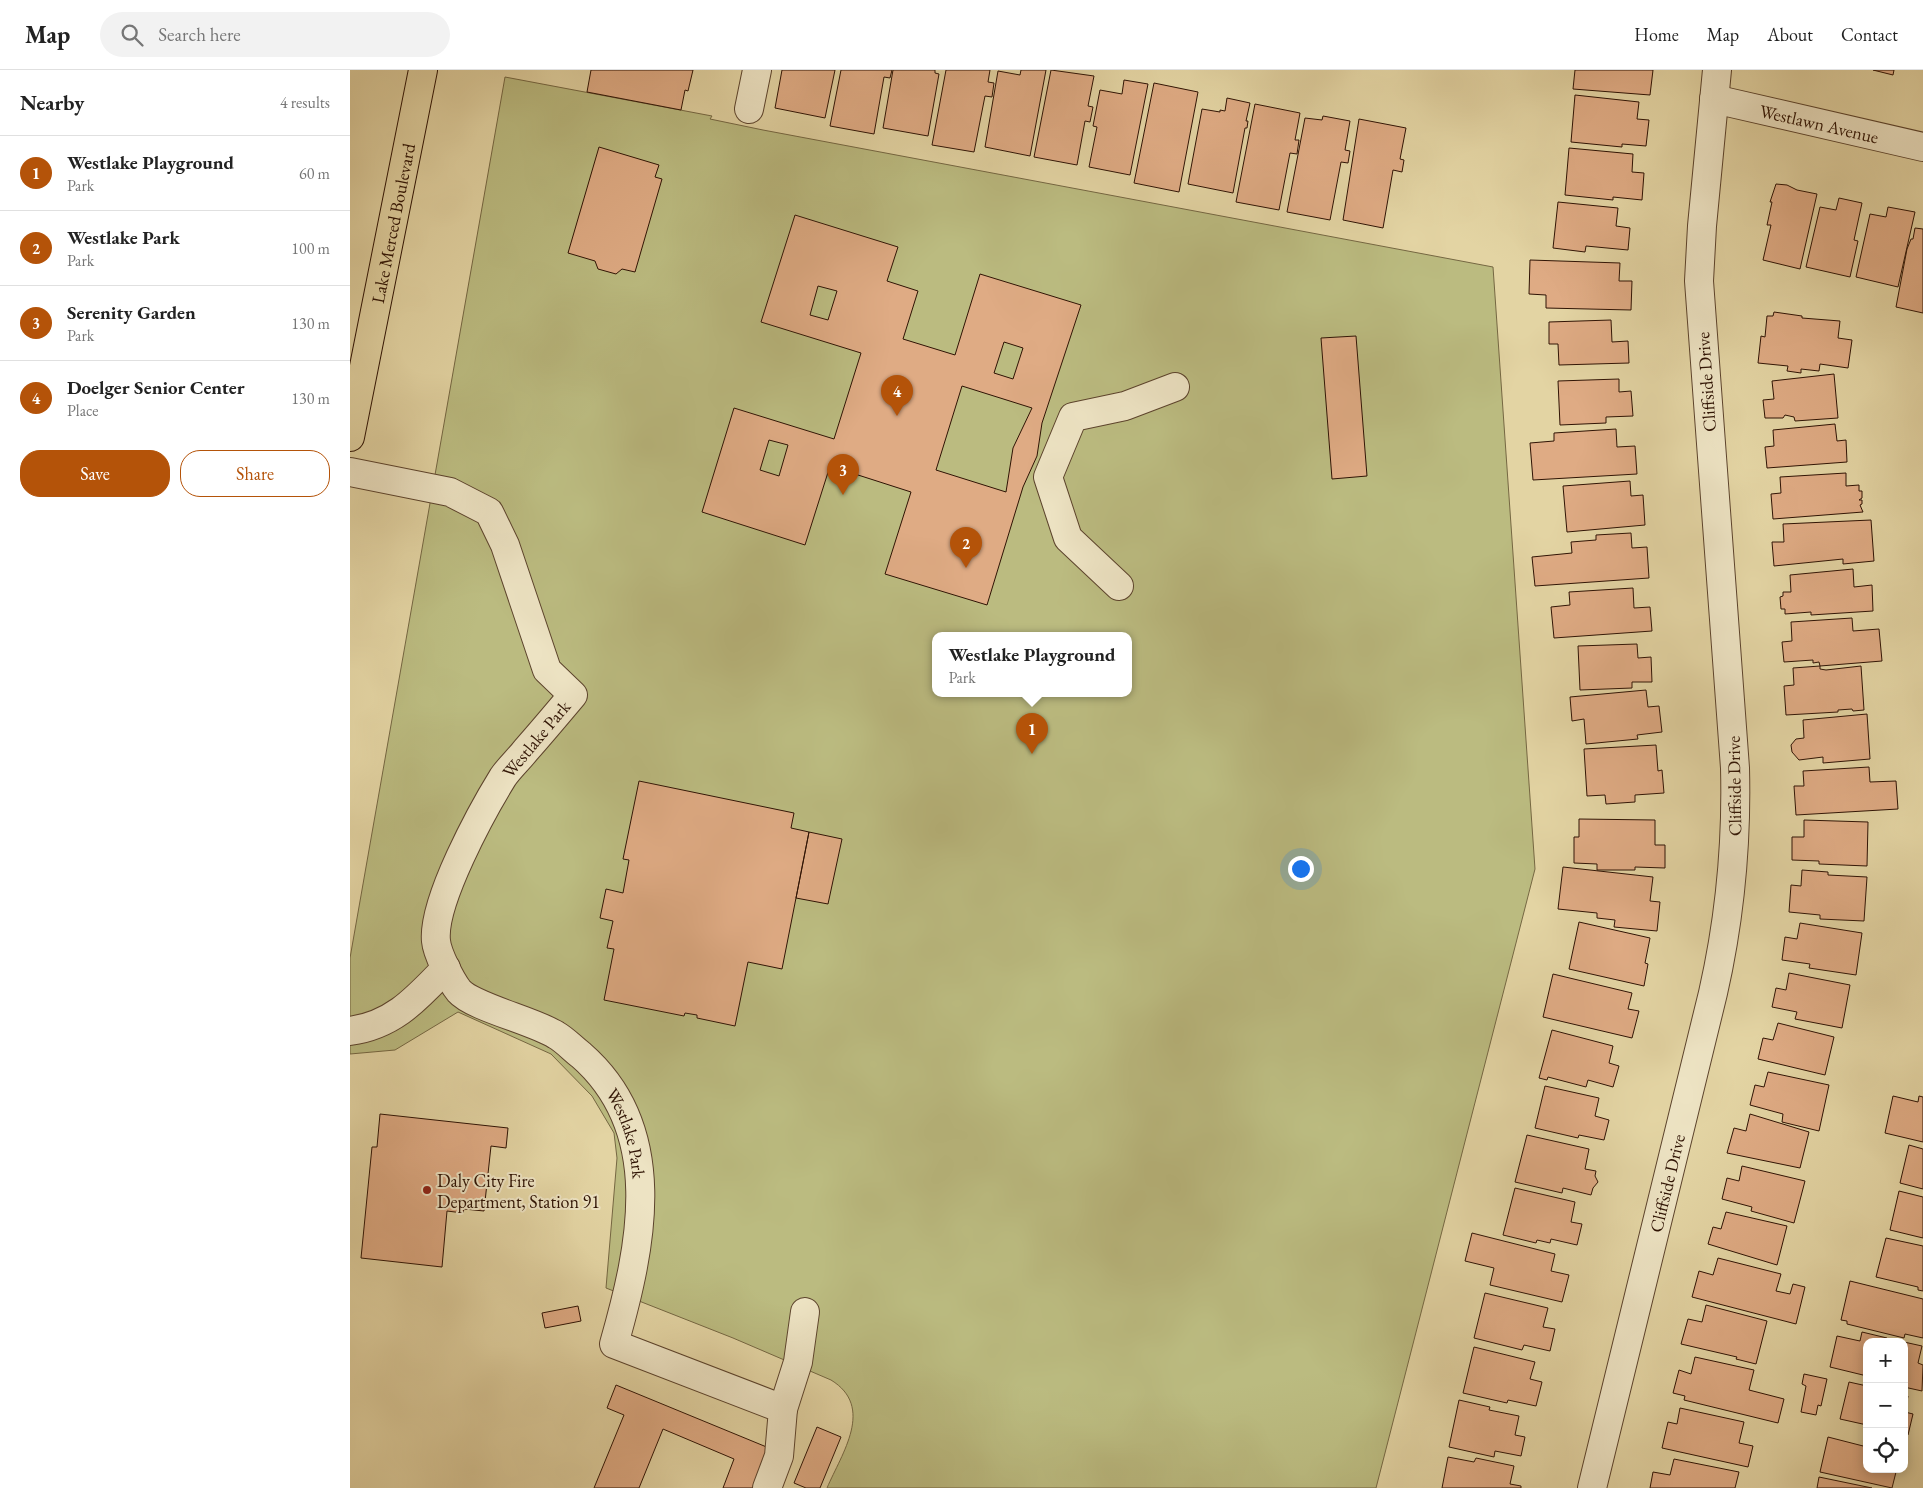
<!DOCTYPE html>
<html lang="en">
<head>
<meta charset="utf-8">
<style>
	body { margin:0; font-family:"EB Garamond",serif; background:#f2f2f2; color:#222 }
	.controls { position:absolute; right:15px; bottom:15px; display:grid; overflow:hidden; border-radius:10px; box-shadow:0 2px 12px #0003 }
	.controls button { width:45px; height:45px; display:grid; place-items:center; padding:0; border:0; border-bottom:1px solid #e0e0e0; background:#fff; color:#222; font:25px sans-serif }
	.you { position:absolute; left:950px; top:798px; width:18px; height:18px; margin:-12px; border:4px solid #fff; border-radius:50%; background:#1a73e8; box-shadow:0 0 0 8px #1a73e833 }
	.badge { display:grid; place-items:center; width:32px; height:32px; border-radius:50%; background:#b45309; color:#fff; font-size:16px; font-weight:700 }
	.pin { position:absolute; translate:-50% -41px; filter:drop-shadow(0 1px 2px #0008) }
	.pin::after { content:''; position:absolute; top:26px; width:18px; height:15px; background:inherit; clip-path:polygon(0 0,100% 0,50% 100%) }
	.popup { position:absolute; left:582px; top:562px; width:200px; height:65px; box-sizing:border-box; display:grid; place-content:center; border-radius:10px; background:#fff; filter:drop-shadow(0 1px 4px #0005); font-size:16px; white-space:nowrap; color:#767676 }
	.popup b { font-size:19px; color:#222 }
	.popup::after { content:''; position:absolute; left:50%; top:100%; margin-left:-10px; border:10px solid transparent; border-top-color:#fff }
	.list { margin:0; padding:0; list-style:none }
	h2 { display:flex; justify-content:space-between; align-items:center; height:65px; margin:0; padding:0 20px; font-size:21px }
	h2 small { font-size:16px; font-weight:400; color:#767676 }
	.list li { display:grid; grid-template-columns:32px 1fr auto; gap:15px; align-items:center; box-sizing:border-box; height:75px; padding:0 20px; border-top:1px solid #e0e0e0 }
	.list b { display:block; font-size:19px; white-space:nowrap }
	.list p { margin:0; font-size:16px; white-space:nowrap; color:#767676 }
	.list em { font-size:16px; font-style:normal; color:#767676 }
	.actions { display:flex; gap:10px; padding:15px 20px }
	.actions a { flex:1; padding:11px 0; border:1px solid #b45309; border-radius:20px; text-align:center; font-size:18px; color:#b45309 }
	.actions .main { background:#b45309; color:#fff }
	.icon { flex:none; width:28px; height:28px; fill:none; stroke:currentColor; stroke-width:2; stroke-linecap:round; stroke-linejoin:round }
	.map { position:relative; flex:none; width:1573px; height:1418px; overflow:hidden }
	header { display:flex; align-items:center; gap:30px; box-sizing:border-box; height:70px; padding:0 25px; background:#fff; border-bottom:1px solid #e0e0e0 }
	header strong { font-size:24px }
	nav { display:flex; gap:28px; margin-inline-start:auto; font-size:18px }
	.search { width:350px; height:45px; background:#f2f2f2; display:flex; align-items:center; gap:12px; box-sizing:border-box; padding:0 18px; border-radius:28px; color:#767676; font-size:19px }
	main { display:flex }
	aside { flex:1; background:#fff }
	.map>svg:first-child { display:block }
	.green { fill:#bbbb80; stroke:#756742; fill-rule:evenodd }
	.building { fill:#dfab84; stroke:#2f1304; fill-rule:evenodd }
	.lines { fill:none; stroke-linecap:round; stroke-linejoin:round }
	.minor-casing { stroke:#5c432c; stroke-width:30 }
	.major-casing { stroke:#2f1304; stroke-width:30 }
	.minor { stroke:#ede3c3; stroke-width:28 }
	.major { stroke:#e3d4a3; stroke-width:28 }
	.poi-dot { fill:#8f2418; stroke:#ede3c3; stroke-width:2 }
	.labels { text-anchor:middle; dominant-baseline:central; stroke-width:4; stroke-linejoin:round; paint-order:stroke }
	.street-label { font-size:18px; fill:#2f1304; stroke:#ede3c3 }
	.poi-label { font-size:18px; fill:#2f1304; stroke:#ede3c3; text-anchor:start }
</style>
</head>
<body>
<header>
<strong>Map</strong>
<div class="search"><svg class="icon" aria-label="search" viewBox="0 0 24 24"><circle cx="10" cy="10" r="6"/><path d="M15 15l6 6"/></svg>Search here</div>
<nav><a>Home</a><a>Map</a><a>About</a><a>Contact</a></nav>
</header>
<main>
<aside>
<h2>Nearby<small>4 results</small></h2>
<ul class="list">
<li><span class="badge">1</span><div><b>Westlake Playground</b><p>Park</p></div><em>60 m</em></li>
<li><span class="badge">2</span><div><b>Westlake Park</b><p>Park</p></div><em>100 m</em></li>
<li><span class="badge">3</span><div><b>Serenity Garden</b><p>Park</p></div><em>130 m</em></li>
<li><span class="badge">4</span><div><b>Doelger Senior Center</b><p>Place</p></div><em>130 m</em></li>
</ul>
<div class="actions"><a class="main">Save</a><a>Share</a></div>
</aside>
<div class="map">
<svg width="1573" height="1418" viewBox="0 0 1573 1418">
	<rect width="100%" height="100%" fill="#e3d4a3"/>
	<filter id="stains"><feTurbulence type="fractalNoise" baseFrequency=".004" numOctaves="4"/><feColorMatrix values="0 0 0 0 .2 0 0 0 0 .09 0 0 0 0 .02 0 0 0 .5 -.17"/></filter>
	<radialGradient id="worn" r=".72"><stop offset=".6" stop-color="#630" stop-opacity="0"/><stop offset="1" stop-color="#630" stop-opacity=".3"/></radialGradient>
	<path class="green" d="M155 7 362 46 360 49 413 60 1143 197 1185 799 1026 1418H477C492 1383 525 1337 481 1310L383 1268 256 1218 267 1088 264 1063 242 1026 201 984 108 942 45 980 0 984V888ZM586 565H778V623H586Z"/>
	<path class="building" d="M241 0H343L338 21 335 20 331 40 237 22Z
		M432 0H485L475 48 425 38Z
		M491 0H542L540 8 534 7 524 64 480 56Z
		M543 0H585V3L589 4 578 66 533 58Z
		M596 0H640L638 12 644 13 642 27 635 26 624 82 582 75Z
		M671 0H696L680 86 635 77 648 1 670 5Z
		M701 0 744 6 738 36 743 37 740 52 735 51 727 95 684 87Z
		M1225 0H1303L1300 25 1223 19Z
		M1523 0H1544L1543 5Z
		M774 10 798 14 780 105 739 97 747 57 743 56 750 20 772 24Z
		M804 13 848 22 829 122 784 113Z
		M1225 25 1289 32 1287 49 1299 50 1296 76 1272 74V77L1221 72Z
		M877 28 900 33 896 51H898L897 58H895L883 123 838 114 852 39 870 42V40L875 41Z
		M905 34 950 43 945 70H949L947 84 940 83 929 140 886 132Z
		M973 46 1000 51 995 80 1000 81 998 93 991 92 980 150 937 142 955 48 972 50Z
		M1009 49 1056 58 1050 89 1054 90 1052 102 1043 100 1033 158 993 150Z
		M249 77 309 95 305 107 312 109 285 202 272 199 266 204 248 199 245 191 218 183Z
		M1219 78 1283 84 1282 102 1294 103 1292 130 1263 127V130L1215 125Z
		M1426 114 1437 115 1447 120 1467 124 1450 199 1413 190 1421 155H1417L1422 132H1420Z
		M1489 128 1512 133 1504 170 1508 171 1500 207 1456 197 1470 137 1486 140Z
		M1208 132 1268 138 1266 156 1280 158 1278 180 1236 176 1235 182 1203 178Z
		M1538 137 1565 142 1548 217 1506 207 1520 144 1536 147Z
		M445 145 548 177 537 211 568 221 553 269 605 285 630 204 731 235 692 353 687 386 673 417 637 535 535 504 561 422 480 396 455 475 352 442 384 338 484 369 511 283 411 252ZM468 216 487 221 478 250 460 245ZM654 272 673 278 663 309 644 303ZM612 316 682 338 663 378 656 422 586 400ZM419 370 438 375 429 406 410 400Z
		M1565 158 1573 159V243L1546 237 1557 179 1561 169H1563Z
		M1180 190 1270 193 1269 211H1282L1281 240 1196 238V225L1179 224Z
		M1424 242 1452 246V248L1490 251 1488 268 1502 270 1498 298 1470 294 1469 301 1451 299V303L1437 301 1438 296 1408 293 1411 266 1415 267 1417 246H1423Z
		M1261 250 1262 272 1278 271 1279 293 1209 295 1208 274H1199V252Z
		M1006 266 1017 406 982 409 971 268Z
		M1484 304 1488 348 1445 351 1444 347 1435 345 1433 348H1415L1413 330 1424 329 1422 311Z
		M1269 309V322L1281 321 1283 346 1256 347V353L1210 355 1208 311Z
		M1485 354 1487 371 1496 370 1497 392 1417 398 1415 377 1424 376 1423 360Z
		M1266 359 1267 377 1285 376 1287 404 1183 410 1180 373 1204 371V363Z
		M1496 403V416L1509 415V421H1512V428L1509 430H1512V434L1510 435 1513 442 1423 449 1421 424 1431 423 1430 407Z
		M1280 411 1281 426 1293 425 1295 455 1217 462 1213 416Z
		M1521 450 1524 491 1493 494V489L1424 496 1422 472H1434L1433 454Z
		M1281 463 1282 478 1297 477 1299 508 1185 516 1182 487 1222 483 1221 472 1246 470V465Z
		M1503 499 1504 517 1522 515 1523 541 1461 545V542L1435 544V539H1431L1430 527 1433 526V522H1441L1440 505Z
		M1283 518 1284 538 1300 537 1302 561 1204 568 1201 537 1220 535 1219 522Z
		M1502 548 1503 561 1529 559 1532 591 1470 596 1469 592 1463 593V590L1434 592 1432 572 1442 571 1441 552Z
		M1287 574 1288 588 1301 587 1302 612H1282V618L1230 620 1228 576Z
		M1470 596V599L1476 600 1511 596 1514 640 1503 641 1502 639 1488 640V642L1436 645 1434 616 1444 615 1443 598Z
		M1296 620 1298 637 1309 636 1312 662 1287 665 1288 669 1236 674 1234 649 1222 651 1220 627Z
		M1517 644 1520 689 1473 693V687L1449 690 1442 682 1441 675 1446 669 1454 668 1453 650Z
		M1306 675 1308 701 1312 700 1314 723 1285 725V732L1256 734 1255 725 1237 726 1234 679Z
		M1519 697 1520 712 1546 711 1548 739 1446 745 1444 716H1454L1453 701Z
		M289 711 444 743 441 758 459 762 432 899 398 892 385 956 347 948V945L335 943 334 946 254 930 264 879 257 878 263 851 250 848 256 819 273 823 279 790 273 789Z
		M1229 749 1305 750V775H1315V798L1285 797V800H1247V794L1224 793V767H1229Z
		M1454 750 1518 752 1517 796 1469 794V791L1442 790V767H1454Z
		M459 762 492 769 478 834 446 828Z
		M1213 797 1303 807 1300 831 1310 832 1307 861 1264 857 1265 850 1247 848V843L1208 839Z
		M1452 800 1478 802V805L1517 807 1514 851 1470 849V845L1439 842 1441 815 1451 816Z
		M1229 852 1300 868 1295 893 1298 894 1294 916 1219 899Z
		M1450 853 1512 863 1506 905 1459 898 1460 894 1432 890 1435 867 1447 869Z
		M1439 903 1500 915 1492 958 1445 949 1447 942 1422 937 1426 918 1436 920Z
		M1203 904 1282 923 1278 939 1289 941 1282 968 1193 947Z
		M1428 953 1484 967 1475 1005 1408 989 1413 968 1423 970Z
		M1202 960 1263 976 1259 993 1269 996 1263 1017 1238 1010 1236 1017 1198 1007 1197 1010 1189 1008Z
		M1418 1002 1479 1015 1469 1061 1432 1052 1433 1044 1400 1035 1405 1015 1414 1017Z
		M1195 1016 1249 1028 1245 1046 1259 1050 1254 1070 1229 1065 1228 1068 1185 1058Z
		M1543 1026 1568 1032 1569 1026 1573 1027V1072L1535 1063Z
		M30 1044 158 1058 156 1078 141 1076 134 1141 114 1139 113 1143 97 1141 92 1197 11 1188 22 1077H27Z
		M1400 1044 1459 1062 1450 1098 1377 1083 1384 1058 1396 1061Z
		M1177 1065 1239 1079 1235 1099 1246 1101 1245 1106 1248 1112 1243 1118 1241 1125 1213 1118 1212 1123 1165 1112Z
		M1559 1075 1573 1079V1119L1550 1113Z
		M1392 1096 1455 1111 1444 1153 1401 1141 1402 1137 1372 1129 1377 1108 1389 1111Z
		M1165 1118 1225 1132 1221 1152 1232 1154 1227 1175 1201 1169 1200 1173 1187 1170 1186 1173 1153 1165Z
		M1549 1121 1573 1127V1168L1540 1160Z
		M1376 1142 1437 1156 1427 1195 1358 1174 1363 1157 1371 1159Z
		M1122 1163 1205 1184 1201 1201 1219 1205 1212 1232 1140 1215 1144 1198 1115 1191Z
		M1536 1168 1573 1176V1221L1568 1220V1217L1526 1207Z
		M1368 1188 1431 1204 1426 1221 1440 1224 1443 1214 1455 1217 1446 1254 1342 1227 1349 1201 1363 1205Z
		M1500 1211 1573 1229V1268L1555 1264 1554 1268 1497 1254V1251L1491 1250Z
		M1135 1223 1198 1238 1193 1257 1205 1259 1200 1281 1174 1275 1172 1280 1124 1268Z
		M1356 1235 1417 1251 1406 1294 1386 1289 1387 1287 1331 1274 1338 1249 1352 1252Z
		M228 1236 231 1251 195 1258 192 1243Z
		M1512 1262 1537 1268 1536 1272H1517V1306L1480 1297 1487 1266 1510 1271Z
		M1554 1272 1572 1276 1568 1293 1573 1295 1572 1321 1554 1317Z
		M1124 1277 1185 1292 1180 1309 1192 1312 1186 1336 1158 1330 1157 1333 1113 1323Z
		M1345 1287 1404 1300 1399 1320 1434 1329 1428 1353 1334 1330 1335 1326 1323 1323 1329 1300 1341 1304Z
		M1454 1304 1477 1309 1471 1336 1468 1335 1466 1345 1451 1342 1456 1316 1452 1314Z
		M1499 1312 1517 1316V1355L1490 1349Z
		M266 1315 419 1378 403 1418H373L384 1389 313 1359 289 1418H244L274 1345 257 1338Z
		M1554 1325 1558 1326 1555 1342 1563 1344 1558 1365 1554 1364Z
		M1109 1330 1140 1337 1139 1340 1169 1346 1165 1365 1175 1367 1171 1386 1145 1381 1144 1387 1099 1377Z
		M1330 1338 1394 1352 1389 1373 1403 1376 1398 1397 1312 1378 1318 1352 1327 1354Z
		M467 1357 491 1367 470 1418H456L444 1413Z
		M1478 1367 1517 1377V1399H1533L1546 1402 1542 1418 1470 1402Z
		M1098 1387 1124 1392 1126 1388 1164 1396 1160 1414 1171 1416V1418H1092Z
		M1324 1389 1389 1402 1385 1418H1300L1303 1402 1320 1405Z
		M1469 1407 1522 1418H1467Z"/>
	<g class="lines">
		<g class="minor-casing">
			<g id="minor">
				<path id="s1" d="M1364 29 1573 77"/>
				<path d="M399 39 407 0"/>
				<path id="s2" d="M0 402 100 422 139 442 155 475 197 600 223 625C207 644 192 662 176 680 169 689 160 697 153 707 132 741 82 832 86 871 87 883 101 911 109 921 123 937 184 951 206 965 215 970 223 979 231 985 317 1060 292 1176 264 1274L433 1339 429 1386 417 1418"/>
				<path d="M769 516 718 468 698 407 723 347 775 336 825 317"/>
				<path d="M0 961C44 955 67 928 96 898"/>
				<path d="M433 1339 448 1292 455 1242"/>
				<path id="s3" d="M1242 1418 1363 923C1380 848 1387 775 1385 698L1349 211 1352 156 1367 0"/>
			</g>
		</g>
		<g class="major-casing">
			<g id="major">
				<path id="s4" d="M0 367 73 0"/>
			</g>
		</g>
		<use href="#minor" class="minor"/>
		<use href="#major" class="major"/>
	</g>
	<circle class="poi-dot" cx="77" cy="1120" r="5"/>
	<g class="labels">
		<g class="street-label">
			<text stroke="none"><textPath href="#s1" startOffset="108">Westlawn Avenue</textPath></text>
			<text stroke="none"><textPath href="#s4" startOffset="218">Lake Merced Boulevard</textPath></text>
			<text transform="translate(1356 312) rotate(-94)">Cliffside Drive</text>
			<text transform="translate(186 669) rotate(-50)">Westlake Park</text>
			<text transform="translate(1384 716) rotate(-91)">Cliffside Drive</text>
			<text stroke="none"><textPath href="#s2" startOffset="925">Westlake Park</textPath></text>
			<text stroke="none"><textPath href="#s3" startOffset="314">Cliffside Drive</textPath></text>
		</g>
		<g class="poi-label">
			<text x="87" y="1110">Daly City Fire<tspan x="87" dy="21">Department, Station 91</tspan></text>
		</g>
	</g>
	<rect width="100%" height="100%" filter="url(#stains)"/>
	<rect width="100%" height="100%" fill="url(#worn)"/>
</svg>
<div class="controls">
<button>+</button>
<button>−</button>
<button><svg class="icon" aria-label="locate" viewBox="0 0 24 24"><circle cx="12" cy="12" r="6"/><path d="M12 2v4M12 18v4M2 12h4M18 12h4"/></svg></button>
</div>
<div class="you"></div>
<div class="pin badge" style="left:682px;top:684px">1</div>
<div class="popup"><b>Westlake Playground</b>Park</div>
<div class="pin badge" style="left:616px;top:498px">2</div>
<div class="pin badge" style="left:493px;top:425px">3</div>
<div class="pin badge" style="left:547px;top:346px">4</div>
</div>
</main>
</body>
</html>
